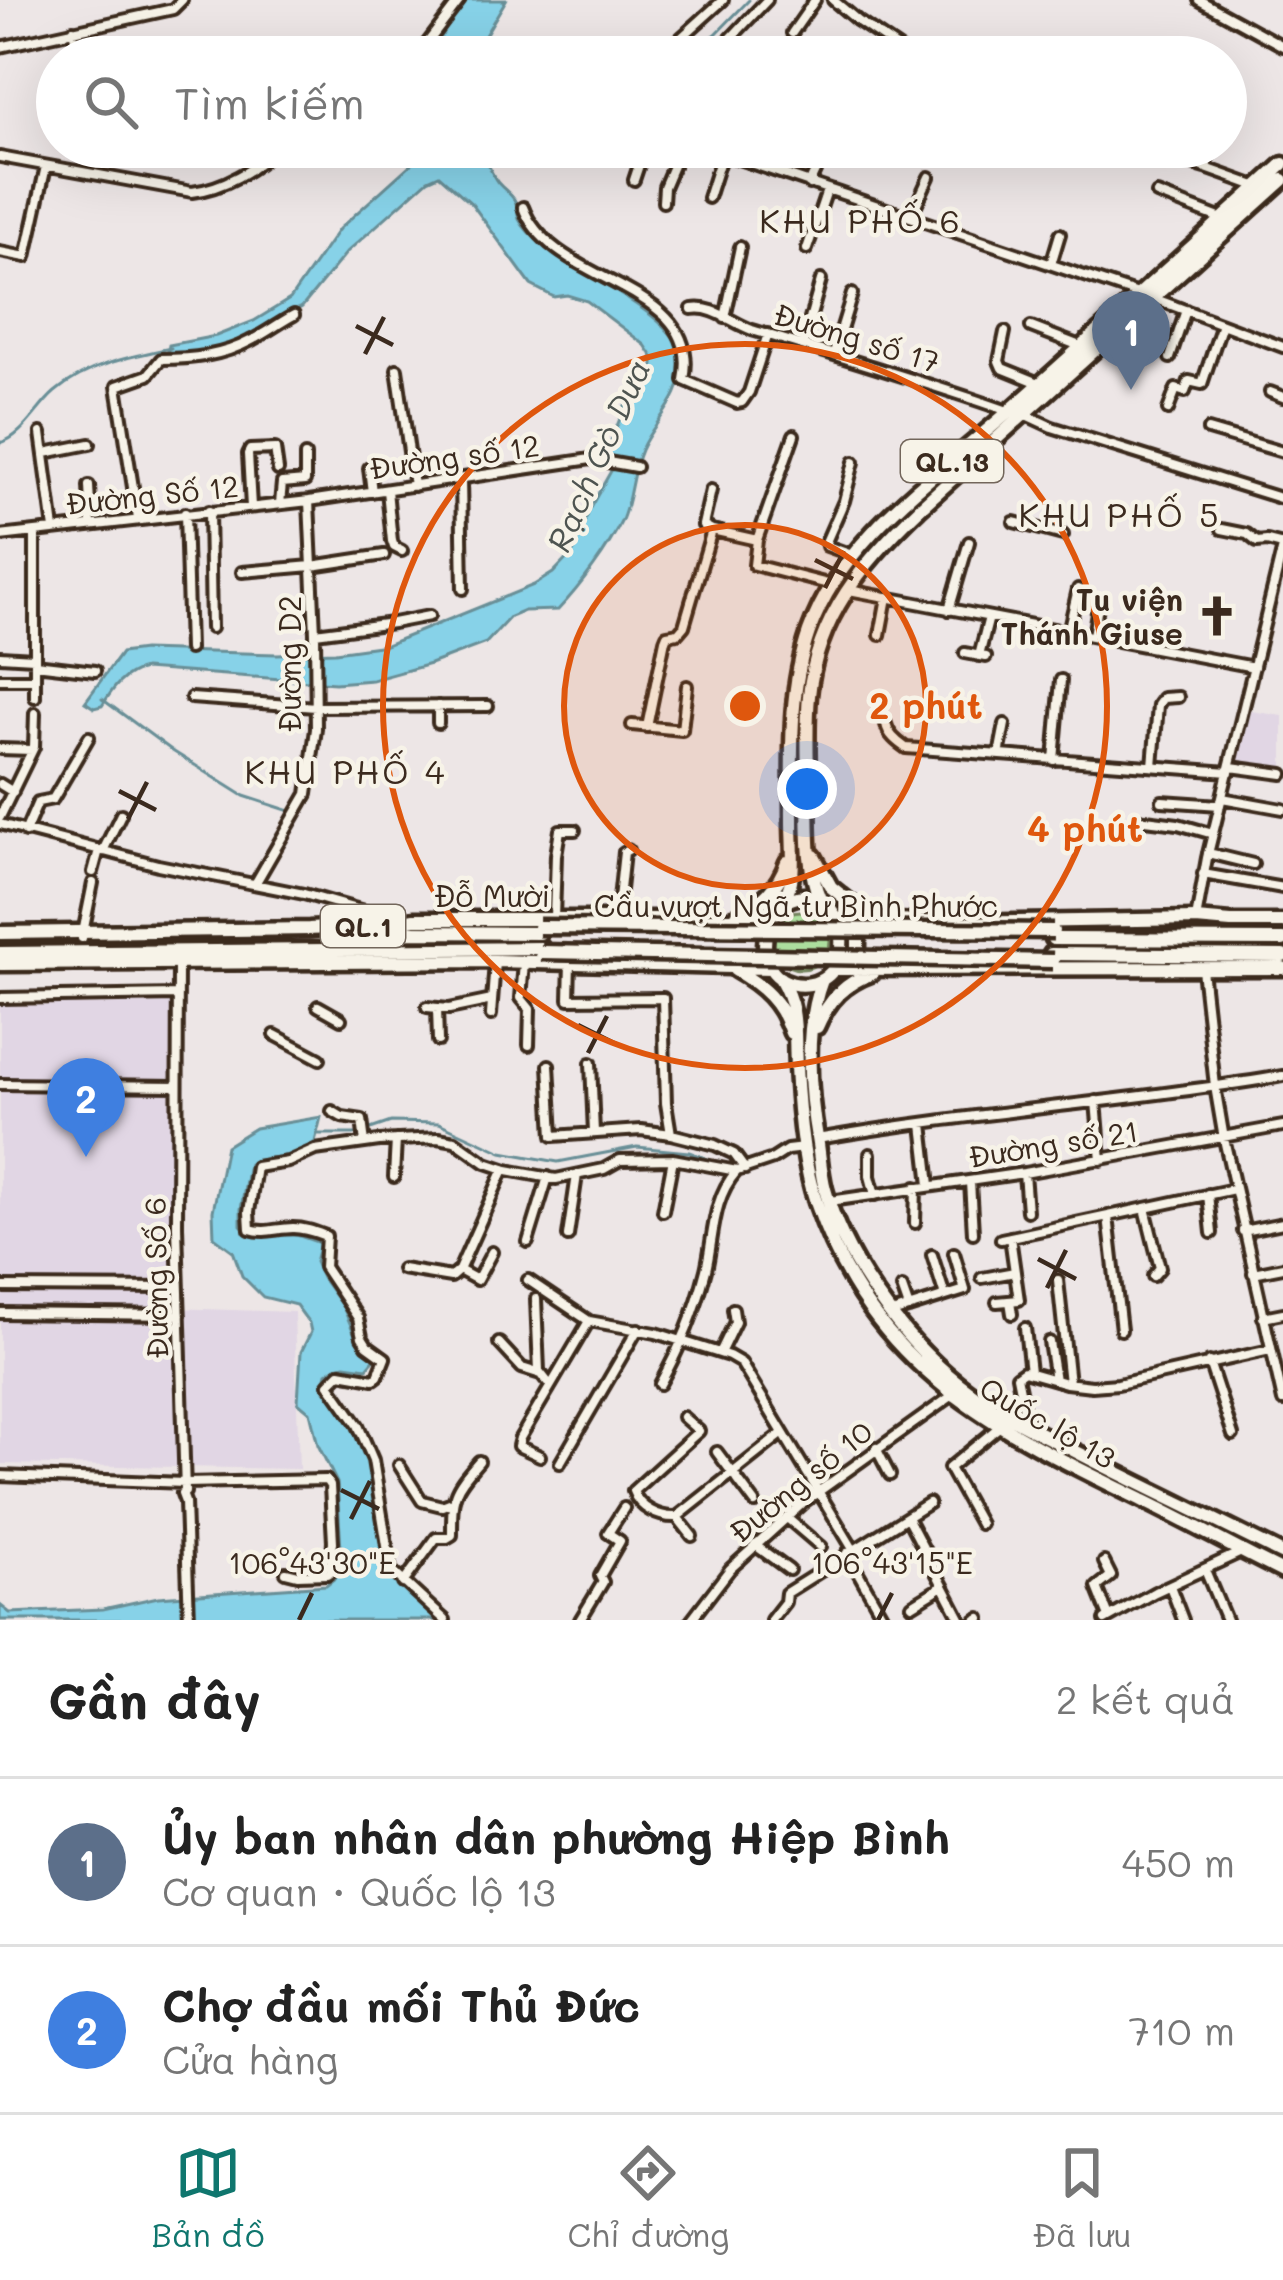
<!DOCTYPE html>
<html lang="vi">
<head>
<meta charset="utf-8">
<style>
	body { margin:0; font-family:Mali,sans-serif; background:#f6f6f6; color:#222 }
	.you { position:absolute; left:807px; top:789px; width:42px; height:42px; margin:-30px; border:9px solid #fff; border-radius:50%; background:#1a73e8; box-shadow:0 0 0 18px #1a73e833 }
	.badge { display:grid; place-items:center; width:78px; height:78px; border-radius:50%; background:#0f766e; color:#fff; font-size:39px; font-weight:700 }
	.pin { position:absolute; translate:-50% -99px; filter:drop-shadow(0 3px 6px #0008) }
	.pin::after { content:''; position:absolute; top:63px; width:42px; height:36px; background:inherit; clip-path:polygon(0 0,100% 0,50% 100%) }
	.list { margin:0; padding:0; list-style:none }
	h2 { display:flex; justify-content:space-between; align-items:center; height:156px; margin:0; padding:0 48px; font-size:51px }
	h2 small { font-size:39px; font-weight:400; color:#767676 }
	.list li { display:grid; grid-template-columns:78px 1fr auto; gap:36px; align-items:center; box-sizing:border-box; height:168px; padding:0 48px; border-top:3px solid #e0e0e0 }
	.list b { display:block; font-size:45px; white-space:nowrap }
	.list p { margin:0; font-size:39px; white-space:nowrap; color:#767676 }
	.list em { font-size:39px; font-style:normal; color:#767676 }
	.icon { flex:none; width:66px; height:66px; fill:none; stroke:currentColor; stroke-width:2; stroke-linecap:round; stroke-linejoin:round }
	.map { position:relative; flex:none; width:1283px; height:1620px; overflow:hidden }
	.search { position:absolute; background:#fff; box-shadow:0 12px 48px #0002; left:36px; right:36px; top:36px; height:132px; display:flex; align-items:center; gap:30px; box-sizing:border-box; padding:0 42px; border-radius:66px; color:#767676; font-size:45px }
	.sheet { height:492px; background:#fff }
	nav { display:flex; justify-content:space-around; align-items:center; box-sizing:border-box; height:168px; border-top:3px solid #e0e0e0; background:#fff; font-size:33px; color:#767676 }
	nav a { display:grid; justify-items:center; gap:6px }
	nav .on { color:#0f766e }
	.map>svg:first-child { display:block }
	.built { fill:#e1d6e4 }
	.green { fill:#acde9e; stroke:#74845e; stroke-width:3 }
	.water { fill:#87d2e8; stroke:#698f97; stroke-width:3 }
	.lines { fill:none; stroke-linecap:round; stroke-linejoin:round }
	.stream { stroke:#698f97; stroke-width:3 }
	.minor-casing { stroke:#3b2a1e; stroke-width:16 }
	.highway-casing { stroke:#3b2a1e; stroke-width:21 }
	.minor { stroke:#f7f3e8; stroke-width:8 }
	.highway { stroke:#f7f3e8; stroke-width:12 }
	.highway-bridge-casing { stroke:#3b2a1e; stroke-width:21; stroke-linecap:butt }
	.highway-bridge { stroke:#f7f3e8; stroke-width:12 }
	.ticks { fill:none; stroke:#3b2a1e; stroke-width:4.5 }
	.ring { fill:none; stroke:#df570d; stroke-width:6 }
	.labels { text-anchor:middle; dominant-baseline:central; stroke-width:9; stroke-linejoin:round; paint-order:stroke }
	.shield { fill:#f7f3e8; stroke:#73665b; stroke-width:3 }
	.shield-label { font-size:27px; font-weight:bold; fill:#3b2a1e }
	.street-label { font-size:30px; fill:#3b2a1e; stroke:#f7f3e8 }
	.poi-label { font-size:30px; font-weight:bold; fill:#3b2a1e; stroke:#f7f3e8; text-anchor:end }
	.neighbourhood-label { font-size:33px; letter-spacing:3px; fill:#3b2a1e; stroke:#f7f3e8 }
	.water-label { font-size:33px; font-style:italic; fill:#4e5450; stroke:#f7f3e8 }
	.ticks-label { font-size:30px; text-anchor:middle; fill:#3b2a1e; stroke:#f7f3e8; stroke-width:9; stroke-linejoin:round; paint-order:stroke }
	.centre { fill:#df570d; stroke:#f7f3e8; stroke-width:6 }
	.ring-label { font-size:36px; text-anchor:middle; font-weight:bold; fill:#df570d; stroke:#f7f3e8; stroke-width:9; stroke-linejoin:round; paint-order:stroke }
</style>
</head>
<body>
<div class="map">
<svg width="1283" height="1620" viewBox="0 0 1283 1620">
	<rect width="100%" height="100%" fill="#ede6e6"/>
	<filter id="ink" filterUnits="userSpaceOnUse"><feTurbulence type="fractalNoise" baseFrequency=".00833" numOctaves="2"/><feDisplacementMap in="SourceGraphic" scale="24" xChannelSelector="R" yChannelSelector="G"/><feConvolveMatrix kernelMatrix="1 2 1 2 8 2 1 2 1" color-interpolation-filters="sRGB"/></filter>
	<g filter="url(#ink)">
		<path class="built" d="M1251 711 1283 716V768L1238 764Z
			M170 1003 172 1308 294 1312 299 1469 0 1464V1006Z"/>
		<path class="green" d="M772 940a29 29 0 1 1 58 0a29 29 0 1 1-58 0Z"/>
		<path class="water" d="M465 0H506L472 57H428Z
			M425 147H481C486 158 490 171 496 180 501 188 511 193 515 201 518 206 517 213 519 219 524 229 535 239 544 246 577 276 679 313 682 360 684 401 654 419 641 450 631 473 632 496 622 520 609 548 580 587 558 610L524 611 510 617 486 643 430 664 372 680 335 683 144 669C123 674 113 688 102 706L94 708 85 702 121 653 143 650 277 654 335 652 386 645 534 585 553 573 574 551 590 508 611 471 608 448 631 392 653 373V357L645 345 587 301 567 295 554 297 531 285 472 204 439 175 428 180 347 252 302 307 250 335 213 351 167 356 169 345 216 336 254 321 290 299 339 229 421 155Z
			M321 1117 314 1146 290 1157 266 1158 249 1164 241 1209V1225L252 1236 297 1235 320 1243 315 1262 322 1278 343 1307 358 1342 377 1356 367 1368 345 1365 336 1367 327 1373 324 1386 348 1420 369 1462 383 1559 388 1571 438 1620H0V1605L10 1613 103 1609 158 1597 326 1585 335 1578 342 1566 337 1483 318 1445 310 1412 298 1402 301 1352 311 1332 309 1323 296 1305 263 1297 242 1276 233 1251 214 1237 213 1211 226 1146 255 1128Z"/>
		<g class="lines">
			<path class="stream" d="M683 57 716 34 749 0
				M0 443C23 437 37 407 55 392 87 365 131 356 171 348
				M102 699 174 752 244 796 290 811
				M317 1134H356L391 1122 439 1123 502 1152 558 1162 637 1147 689 1152 721 1164"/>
			<g class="minor-casing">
				<path id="minor" d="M833 0 858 21 911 57
					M1199 0 1283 46
					M73 30 79 57
					M792 33 815 0
					M348 45 413 55 419 54 460 0
					M0 47 173 9 182 0
					M660 57 723 0
					M713 57 767 0
					M703 147 1138 294
					M1132 147 1206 168 1256 186
					M0 157 192 192C221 189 258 169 276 147
					M1206 168 1212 147
					M634 180 645 147
					M809 184 826 148
					M1157 194 1222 219
					M708 198 722 154
					M663 202 664 187 681 147
					M523 207C552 287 704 282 684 380L737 403 742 402 749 392 768 334
					M911 216 929 177
					M807 249 827 190
					M0 252 26 257 46 166
					M1051 264 1060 234
					M1153 298 1283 347
					M692 309C713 305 732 323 752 330 838 356 923 381 1008 411
					M725 318 740 247
					M1031 327 1080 346
					M1005 332 999 361 1002 368 1039 383
					M803 344 821 280
					M834 353 852 294
					M1170 358 1186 310
					M397 369 414 486
					M1270 392 1283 397
					M1168 410 1176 389 1185 392 1189 381 1202 384 1222 324
					M1024 414 1052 427 1283 499
					M1208 430 1283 452
					M41 433 54 529
					M794 435 757 540 754 565 832 585
					M45 453 90 444
					M369 468 372 492
					M461 479 463 589
					M89 486 91 525
					M387 490 392 541 394 547 402 551
					M711 490 703 525 712 530 757 540
					M280 504 282 483 305 481V456
					M251 507 248 454 250 450 275 449 278 470
					M209 511 211 628
					M185 513 189 649
					M138 519 117 386 148 375 161 359C192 359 222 356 250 341 266 333 279 323 294 315
					M1014 522 1063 535
					M1222 529 1247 534 1257 542 1267 541 1283 545
					M0 536 309 501 591 459 636 467
					M852 555 827 546 826 542 844 501 854 462
					M242 572 312 566 384 555
					M849 590 1254 667
					M949 610 969 542
					M1068 632 1078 589
					M315 633 393 623 429 616
					M880 635 887 597
					M1093 636 1098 606
					M965 653 986 657
					M0 656 34 658
					M979 656 989 617
					M35 664 95 671
					M0 679H35
					M35 697V532
					M191 698 316 707 488 706
					M438 706V723
					M886 724C888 735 897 742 906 748L1229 772
					M632 725 682 730 687 686
					M647 727 665 640 667 635 678 633 684 626 712 530
					M0 749 32 750
					M999 755 1005 724
					M1054 760 1061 680
					M1153 766 1158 705 1163 698 1178 697
					M1231 767 1283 774
					M0 784 13 792
					M1222 798 1283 809
					M1162 801 1220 805
					M0 817 34 747 35 713
					M1137 819 1178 824 1213 834
					M0 824 158 865 304 894 395 920
					M25 832 38 802 53 799 89 737
					M103 851 121 814
					M1208 853 1253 864
					M93 872 99 850
					M1203 874 1283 888
					M255 884 307 794 316 729 315 633 309 501
					M554 918 556 855 560 830H575
					M617 918 624 852 628 850
					M1196 919 1207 858 1283 547
					M82 938 93 883
					M524 963 521 998 530 1009 529 1045
					M570 963 569 999 663 998 666 1103 671 1134
					M178 964 177 1226 185 1492 182 1494 185 1502 189 1620
					M1202 969 1215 1086 1224 1139 1283 1401
					M0 998 178 995
					M318 1006 341 1019
					M427 1007 449 1009 492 1000
					M437 1008 438 1041
					M491 1015 495 962
					M275 1035 320 1059
					M591 1063 594 1133
					M549 1065 553 1136 641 1130 671 1134 715 1145 734 1154 745 1169
					M0 1084 177 1086
					M1096 1101 1101 1160
					M332 1111 342 1117 362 1120 365 1143
					M923 1124 930 1185
					M817 1139C971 1112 1129 1102 1283 1076
					M870 1154V1176L875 1195
					M1024 1173 1027 1211
					M394 1177 396 1140
					M970 1182 973 1233
					M1208 1194 1212 1233
					M830 1201 1024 1173 1283 1126
					M1145 1208 1160 1268 1153 1276
					M663 1211 673 1159
					M1108 1216 1121 1330
					M915 1223 916 1187
					M1243 1231 1283 1223
					M568 1236 577 1175
					M1001 1239 1234 1189
					M528 1242 548 1177
					M932 1255 945 1296
					M402 1269 451 1277 459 1270 504 1169
					M459 1270 477 1280 492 1252
					M1253 1273 1283 1267
					M982 1278 1015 1272
					M528 1280 589 1321 656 1333 729 1356 741 1363 853 1549
					M1058 1280 1069 1383
					M0 1287 178 1288
					M902 1288 909 1308
					M536 1299 539 1371 550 1385
					M1010 1301 1012 1314
					M997 1302 1019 1300 1010 1237
					M0 1313 180 1315
					M892 1313 965 1290 954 1253
					M1263 1317 1283 1313
					M1025 1328 1030 1372
					M1049 1342 1055 1380
					M499 1343 522 1368 541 1374
					M720 1353 735 1322 733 1309
					M1209 1362 1233 1435
					M660 1384C681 1346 695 1313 706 1270 714 1237 712 1199 736 1172
					M683 1417 699 1431 633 1491C639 1508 659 1518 677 1517L692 1536
					M1027 1425 1017 1376 1024 1371 1066 1383 1092 1386 1118 1384 1270 1350
					M876 1448 890 1475
					M717 1452 755 1503
					M540 1456 518 1446 520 1438 589 1321
					M560 1463 638 1329
					M399 1465 422 1501 442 1506 452 1502
					M0 1476 185 1483 326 1480 330 1486 333 1542 330 1572 327 1574 298 1575 286 1572
					M677 1517 783 1433
					M907 1517 961 1620
					M787 1518 821 1547
					M980 1524 949 1468 999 1427
					M755 1545 789 1570
					M847 1553 885 1620
					M1104 1562 1111 1576 1097 1587 1109 1617
					M1205 1570 1226 1620
					M403 1583 436 1538H447L452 1535C452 1495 452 1492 479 1461
					M1170 1586 1183 1620
					M912 1605 943 1586
					M445 1620 391 1570 373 1460 358 1425 329 1384 340 1373 374 1379 378 1376 385 1358 367 1345 362 1337 358 1318 324 1267 326 1236C315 1232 305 1228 293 1228 277 1228 266 1234 250 1229L249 1212 256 1167 288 1162 315 1150 379 1141 438 1138 455 1141 486 1163 507 1170 556 1179 604 1169 620 1160 673 1159 737 1171 773 1159 787 1150 804 1148
					M580 1620 603 1582 600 1576 620 1541 608 1533 624 1508
					M691 1620 730 1569 804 1502 953 1395
					M771 1620 785 1602 786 1593 929 1503
					M976 1620 980 1618
					M1105 1620 1155 1592 1241 1552"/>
			</g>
			<g class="highway-casing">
				<path id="highway" d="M814 856 831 887 871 919
					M820 899C806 867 809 824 808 789 808 758 806 727 809 696 816 618 864 561 919 509L1283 180
					M777 907C832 866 861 950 826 977 807 992 774 985 767 960 757 918 788 908 792 876 794 858 792 839 792 821 792 759 788 692 809 632 844 534 940 474 1014 407 1104 327 1194 245 1283 164
					M737 915C761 905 779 886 787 862
					M837 919 952 923 1196 919 1231 922H1283
					M852 921 858 932V965
					M0 933 309 929 381 925 414 919H770
					M337 936 411 932 540 933
					M1053 939 1283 940
					M0 953 542 948
					M1051 954 1283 956
					M0 964 495 961 770 968
					M834 969 1283 968
					M735 970C763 986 781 1002 791 1033
					M780 978C799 1011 794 1030 796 1067 798 1107 803 1164 816 1202 873 1370 996 1429 1144 1501 1191 1524 1236 1549 1283 1572
					M822 980C803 1029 809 1093 818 1144 820 1158 821 1174 825 1189 844 1260 901 1338 958 1383 992 1410 1031 1429 1069 1448 1140 1485 1212 1518 1283 1554
					M817 1027C829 999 845 983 873 973"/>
			</g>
			<use href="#minor" class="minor"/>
			<use href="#highway" class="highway"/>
			<g class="highway-bridge-casing">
				<path id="highway-bridge" d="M539 927 1053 931
					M541 952 1053 961"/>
			</g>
			<use href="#highway-bridge" class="highway-bridge"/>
		</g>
	</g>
	<path class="ticks" d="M356 326 393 345M365 354 384 317M815 560 853 579M825 588 844 551M119 791 156 810M128 819 147 782M578 1025 616 1044M588 1053 607 1016M1038 1259 1076 1279M1047 1288 1066 1250M341 1490 379 1509M351 1519 370 1481M299 1620 312 1593M878 1620 892 1593"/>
	<circle cx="745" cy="706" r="181" fill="#df570d" fill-opacity=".12"/>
	<g class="ring">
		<circle cx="745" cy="706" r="181"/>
		<circle cx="745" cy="706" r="362"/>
	</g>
	<defs>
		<g id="church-bare" transform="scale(3.24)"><path d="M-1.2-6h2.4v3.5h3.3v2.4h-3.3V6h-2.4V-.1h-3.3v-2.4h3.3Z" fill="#3b2a1e" stroke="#f7f3e8" stroke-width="2.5" paint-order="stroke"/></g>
	</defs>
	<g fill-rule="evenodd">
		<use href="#church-bare" x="1217" y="616"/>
	</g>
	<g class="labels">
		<g class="shield">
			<rect x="901" y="440" width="102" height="42" rx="9"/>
			<rect x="321" y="905" width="84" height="42" rx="9"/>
		</g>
		<g class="shield-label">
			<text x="952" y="461">QL.13</text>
			<text x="363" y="926">QL.1</text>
		</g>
		<g class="street-label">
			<text transform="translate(857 337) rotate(17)">Đường số 17</text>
			<text transform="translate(454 456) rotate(-8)">Đường số 12</text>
			<text transform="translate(152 494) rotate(-6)">Đường Số 12</text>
			<text transform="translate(289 664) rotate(-90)">Đường D2</text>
			<text x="492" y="895">Đỗ Mười</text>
			<text x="796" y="905">Cầu vượt Ngã tư Bình Phước</text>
			<text transform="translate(1053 1143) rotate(-9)">Đường số 21</text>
			<text transform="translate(155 1278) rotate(-91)">Đường Số 6</text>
			<text transform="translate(1048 1422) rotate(30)">Quốc lộ 13</text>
			<text transform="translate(800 1481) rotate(-39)">Đường số 10</text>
		</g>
		<g class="poi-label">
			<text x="1183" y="599">Tu viện<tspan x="1183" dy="34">Thánh Giuse</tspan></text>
		</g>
		<g class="neighbourhood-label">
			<text x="861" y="219">KHU PHỐ 6</text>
			<text x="1120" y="513">KHU PHỐ 5</text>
			<text x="346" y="770">KHU PHỐ 4</text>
		</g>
		<g class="water-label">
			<text transform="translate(597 455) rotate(-66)">Rạch Gò Dưa</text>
		</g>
	</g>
	<g class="ticks-label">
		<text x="312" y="1574">106°43'30"E</text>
		<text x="892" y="1574">106°43'15"E</text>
	</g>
	<circle cx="745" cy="706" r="18" class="centre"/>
	<g class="ring-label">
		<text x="926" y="719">2 phút</text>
		<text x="1085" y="842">4 phút</text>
	</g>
</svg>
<div class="you"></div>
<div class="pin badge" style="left:1131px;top:390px;background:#5c6f8a">1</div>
<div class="pin badge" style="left:86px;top:1157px;background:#3f7fe0">2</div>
<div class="search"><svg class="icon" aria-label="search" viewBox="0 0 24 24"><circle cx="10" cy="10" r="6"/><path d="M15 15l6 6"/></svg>Tìm kiếm</div>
</div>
<section class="sheet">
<h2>Gần đây<small>2 kết quả</small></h2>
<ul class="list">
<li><span class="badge" style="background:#5c6f8a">1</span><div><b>Ủy ban nhân dân phường Hiệp Bình</b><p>Cơ quan · Quốc lộ 13</p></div><em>450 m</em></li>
<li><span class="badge" style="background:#3f7fe0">2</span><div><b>Chợ đầu mối Thủ Đức</b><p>Cửa hàng</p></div><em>710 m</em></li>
</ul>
</section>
<nav>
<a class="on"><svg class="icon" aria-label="map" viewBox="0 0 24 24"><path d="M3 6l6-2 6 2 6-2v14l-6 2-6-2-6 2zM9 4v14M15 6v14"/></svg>Bản đồ</a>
<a><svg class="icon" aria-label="directions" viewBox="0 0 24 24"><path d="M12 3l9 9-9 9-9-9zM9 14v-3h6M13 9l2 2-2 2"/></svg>Chỉ đường</a>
<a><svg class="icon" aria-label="saved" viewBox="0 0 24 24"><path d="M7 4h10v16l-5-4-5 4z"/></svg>Đã lưu</a>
</nav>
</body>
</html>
